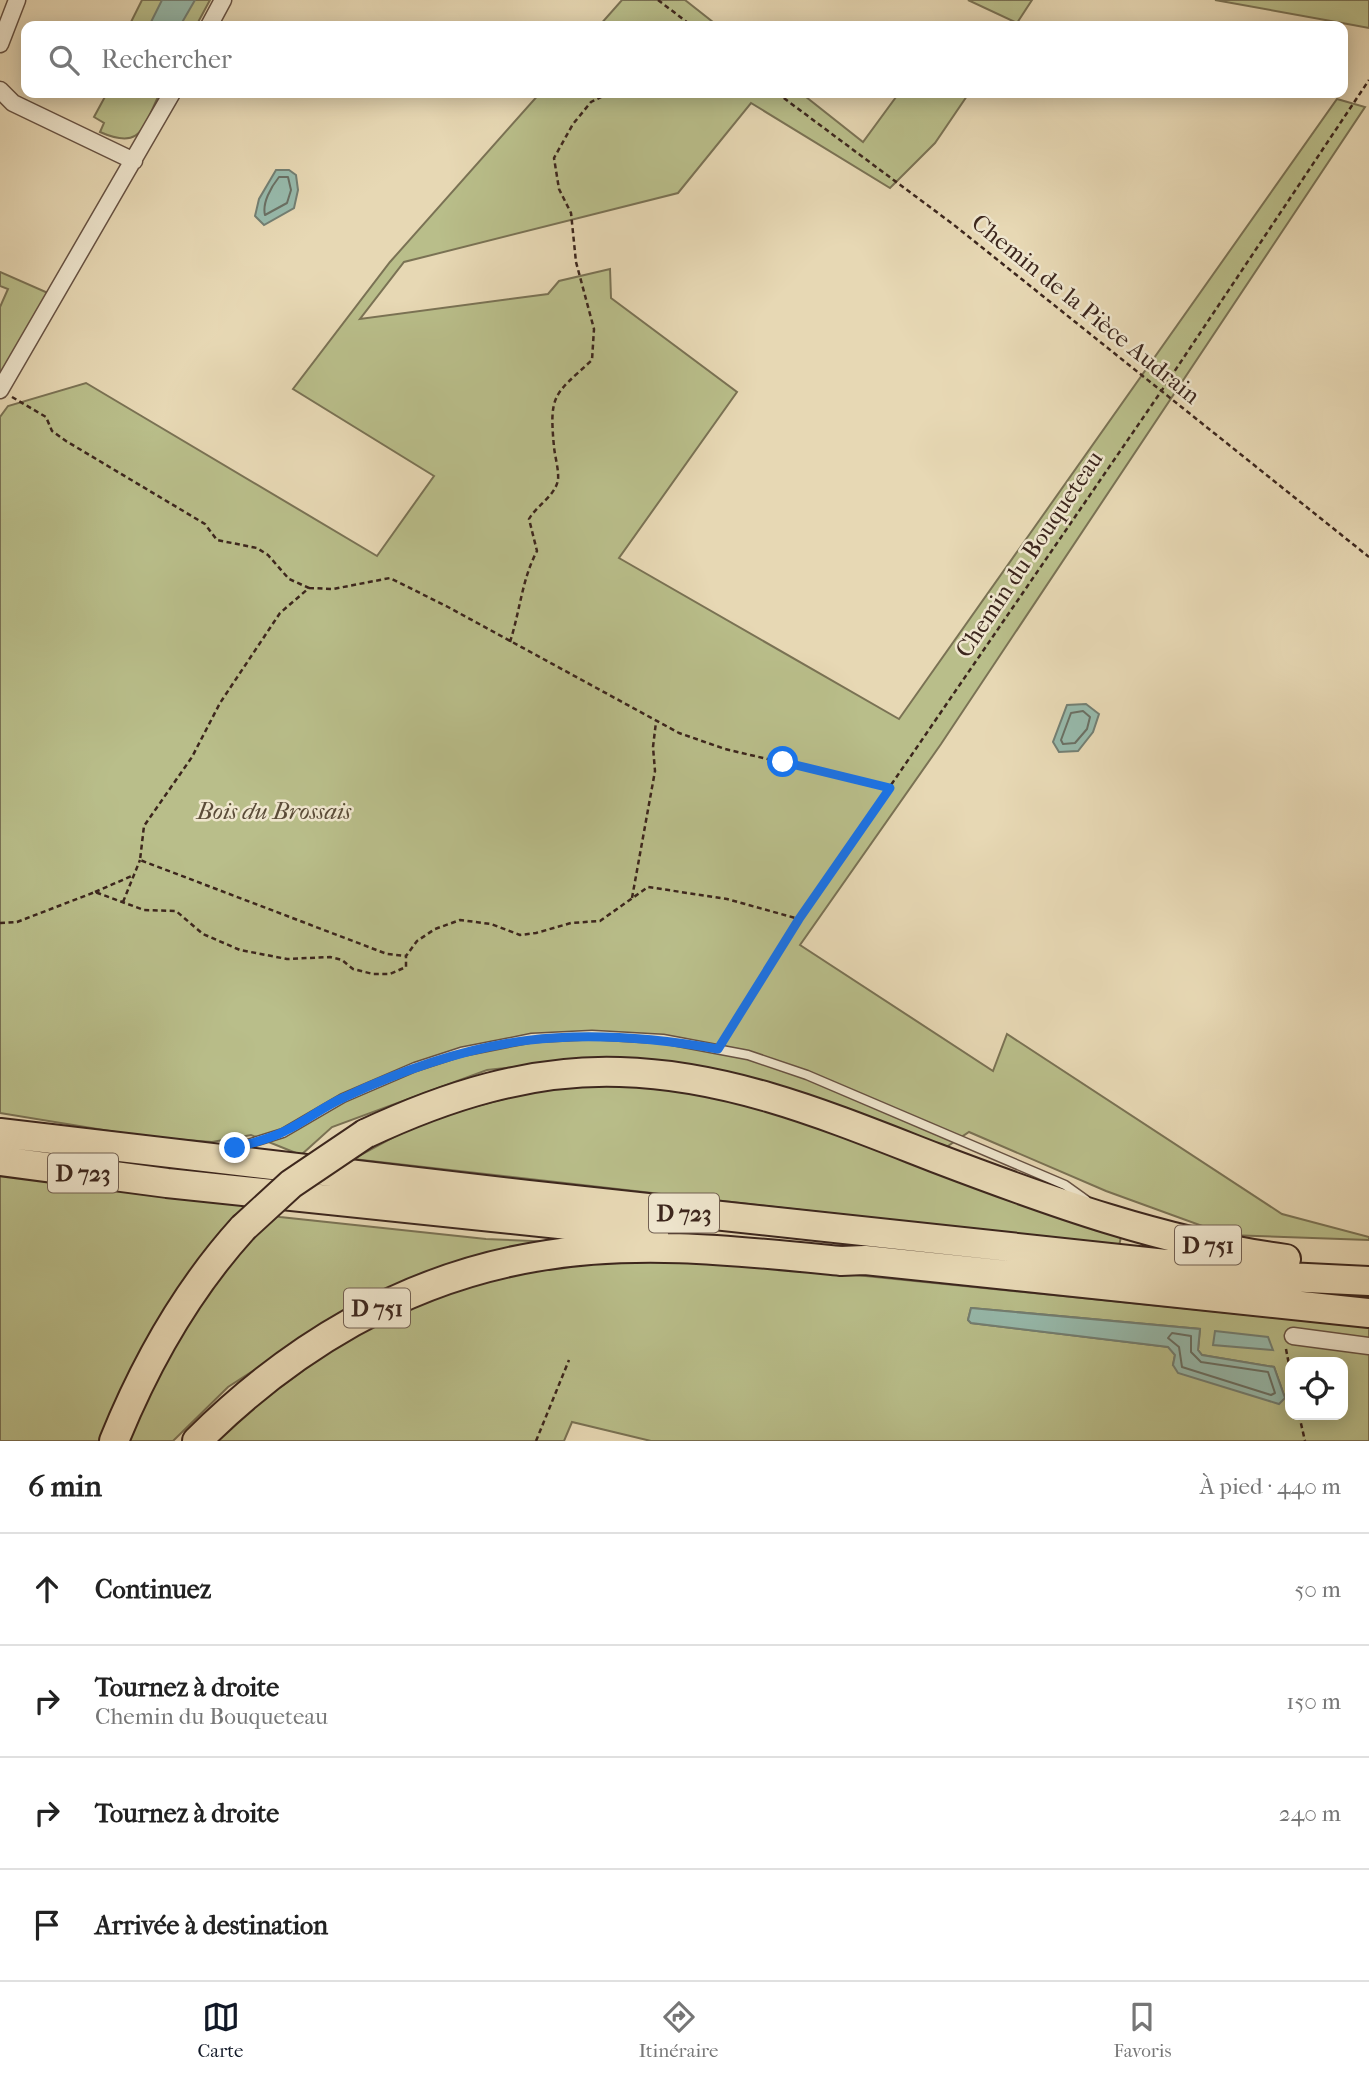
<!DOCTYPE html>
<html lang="fr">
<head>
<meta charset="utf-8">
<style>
	body { margin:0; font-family:"IM FELL French Canon",serif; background:#f6f6f6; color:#222 }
	.controls { position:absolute; right:21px; bottom:21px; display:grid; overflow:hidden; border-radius:14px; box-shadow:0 4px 18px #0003 }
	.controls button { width:63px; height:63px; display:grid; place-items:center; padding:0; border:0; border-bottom:2px solid #e0e0e0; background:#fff; color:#222; font:35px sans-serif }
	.stop { position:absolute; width:21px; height:21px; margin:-16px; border:5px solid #1a73e8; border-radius:50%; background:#fff }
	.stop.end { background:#1a73e8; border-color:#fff; box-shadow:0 2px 7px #0008 }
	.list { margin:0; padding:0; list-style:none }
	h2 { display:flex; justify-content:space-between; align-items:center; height:91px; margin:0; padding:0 28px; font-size:30px }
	h2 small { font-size:23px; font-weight:400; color:#767676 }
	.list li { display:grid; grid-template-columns:46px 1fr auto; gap:21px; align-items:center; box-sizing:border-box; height:112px; padding:0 28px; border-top:2px solid #e0e0e0 }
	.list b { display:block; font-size:26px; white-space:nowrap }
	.list p { margin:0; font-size:23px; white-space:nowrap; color:#767676 }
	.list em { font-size:23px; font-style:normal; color:#767676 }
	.icon { flex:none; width:38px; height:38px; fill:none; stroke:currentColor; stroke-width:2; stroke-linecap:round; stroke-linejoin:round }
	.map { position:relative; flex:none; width:1369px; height:1441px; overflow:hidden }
	.search { position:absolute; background:#fff; box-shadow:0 4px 18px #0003; left:21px; right:21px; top:21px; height:77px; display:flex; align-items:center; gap:18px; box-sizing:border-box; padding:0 24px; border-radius:14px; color:#767676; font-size:26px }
	.sheet { height:539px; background:#fff }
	nav { display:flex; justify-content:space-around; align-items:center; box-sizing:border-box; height:98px; border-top:2px solid #e0e0e0; background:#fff; font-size:19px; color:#767676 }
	nav a { display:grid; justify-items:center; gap:4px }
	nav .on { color:#111827 }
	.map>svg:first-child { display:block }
	.green { fill:#b9be8a; stroke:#7a7254; stroke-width:2; fill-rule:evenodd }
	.water { fill:#97baac; stroke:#737f73; stroke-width:2 }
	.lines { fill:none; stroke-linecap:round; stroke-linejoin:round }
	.shore { stroke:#6a7064; stroke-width:2 }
	.lane-casing { stroke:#675243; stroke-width:11 }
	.street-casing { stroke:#675243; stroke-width:19 }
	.highway-casing { stroke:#3c261d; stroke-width:32 }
	.path { stroke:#3c261d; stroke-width:2.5; stroke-dasharray:5 3.5; stroke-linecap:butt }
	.lane { stroke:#efe6ce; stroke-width:8 }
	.street { stroke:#efe6ce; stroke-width:16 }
	.highway { stroke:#e7d8b4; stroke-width:28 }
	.highway-bridge-casing { stroke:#3c261d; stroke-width:32; stroke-linecap:butt }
	.highway-bridge { stroke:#e7d8b4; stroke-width:28 }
	.route { stroke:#1a73e8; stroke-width:9 }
	.labels { text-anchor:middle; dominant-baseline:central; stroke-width:5; stroke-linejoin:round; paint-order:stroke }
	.shield { fill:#efe6ce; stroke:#726052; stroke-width:2 }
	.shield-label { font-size:23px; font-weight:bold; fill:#3c261d }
	.street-label { font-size:24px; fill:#3c261d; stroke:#efe6ce }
	.park-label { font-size:24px; font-style:italic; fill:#5b4c38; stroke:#efe6ce }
</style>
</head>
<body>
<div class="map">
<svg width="1369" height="1441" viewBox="0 0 1369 1441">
	<rect width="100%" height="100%" fill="#e7d8b4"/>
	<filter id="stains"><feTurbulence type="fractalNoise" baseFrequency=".00286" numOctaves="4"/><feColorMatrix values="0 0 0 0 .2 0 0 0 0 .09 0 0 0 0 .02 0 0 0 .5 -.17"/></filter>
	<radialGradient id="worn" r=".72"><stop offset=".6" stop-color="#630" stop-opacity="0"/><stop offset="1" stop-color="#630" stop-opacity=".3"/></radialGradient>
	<path class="green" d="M142 0H210L196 26H129Z
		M622 0H685L718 26H599Z
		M968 0H1032L1017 23Z
		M1215 0H1369V28L1353 25Z
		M107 93H160C143 126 143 151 100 132L104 123 94 117Z
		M540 93H801L863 142 899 93H969L935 143 890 188 751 103 678 193 404 262 360 319 548 294 559 281 610 269 611 298 737 392 619 558 899 719 1337 99 1365 107 941 744 800 945 993 1071 1007 1034 1282 1214 1369 1237V1240L1227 1235 1106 1191 969 1132 945 1148 567 1061 487 1070 332 1127 301 1155 251 1135 212 1142 146 1137 0 1113V417L8 406 86 383 377 556 434 476 293 389 390 262Z
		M0 272 48 293 0 376V307L8 289 0 286Z
		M558 1085H613L701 1091 771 1107 1121 1237 1119 1246 353 1159 427 1119Z
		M0 1167 238 1203 280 1217 486 1239 581 1243 757 1265 1369 1327V1441H651L572 1422 564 1441H217L235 1420 334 1348 363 1300 228 1387 173 1441H0ZM971 1308 1200 1329 1198 1350 1202 1355 1274 1367 1285 1398 1173 1365 1175 1355 1169 1347 971 1323 968 1320ZM1290 1362H1343V1415H1290Z"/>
	<path class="water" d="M162 0H195L180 26H149Z
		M276 170H289L296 175 298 190 294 208 264 225 255 216 259 199Z
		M1086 704 1099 714 1093 732 1078 751 1059 752 1053 742 1067 705Z
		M971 1308 1200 1329 1198 1350 1202 1355 1274 1367 1285 1398 1279 1404 1178 1373 1173 1365 1175 1355 1168 1347 971 1323 968 1320Z
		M1215 1331 1268 1337 1273 1350 1213 1345Z"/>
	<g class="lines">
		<path class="shore" d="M288 177 291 190 287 203 265 215C262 203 271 187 279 177Z
			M1083 711 1090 717 1087 729 1075 743 1063 744 1061 740 1071 713Z
			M1172 1333 1191 1336V1352L1201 1362 1268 1372 1275 1393 1271 1395 1182 1367 1179 1347 1168 1338Z"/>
		<g class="lane-casing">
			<path id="lane" d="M231 1152 235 1148 283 1133 343 1098 415 1067 461 1052 532 1038 592 1035 663 1039 748 1055 807 1075 1065 1185 1086 1200"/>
		</g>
		<g class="street-casing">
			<path id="street" d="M209 26 223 0
				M0 44 17 0
				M0 90 13 103 134 161
				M0 390 172 93
				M1293 1336 1369 1346"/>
		</g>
		<g class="highway-casing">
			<path id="highway" d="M0 1133 528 1195 1287 1277 1369 1281
				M365 1134C446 1096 530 1069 620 1072 732 1075 833 1118 936 1158 1049 1201 1165 1243 1286 1259
				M0 1161 167 1183 654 1234
				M114 1441C146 1362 186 1291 243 1228
				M197 1441C290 1348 404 1279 535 1257 636 1239 740 1251 841 1261L865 1260 1369 1313"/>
		</g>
		<path class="path" d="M658 0 692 26
			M777 93 954 225 1369 557
			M12 397 46 417 52 431 66 441 205 524 217 540 257 548 268 555 289 579 309 588 280 613 220 703 192 757 144 826 140 860 387 954 406 956
			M309 588 333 589 390 578 448 607 679 733 725 749 890 788
			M510 642C520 611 522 579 537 551L529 519C537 505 555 496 558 480 559 470 555 457 554 447 549 394 554 395 592 360L594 329 576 262 571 213 559 189 554 158 573 124 591 102 609 93
			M95 892 134 875
			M632 898 655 771 653 747 656 722
			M123 902 140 860
			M0 923 17 922 95 892 144 910 176 911 203 934 240 950 287 959 330 957 342 960 353 969 373 974H390L406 967V956L417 941 435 929 460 920 491 924 520 935 536 933 571 923 600 921 648 887 727 899 799 919
			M723 1040 799 919 1160 393 1369 80
			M1286 1349 1290 1370
			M1299 1415 1305 1441
			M536 1441 569 1360"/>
		<use href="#lane" class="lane"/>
		<use href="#street" class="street"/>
		<use href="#highway" class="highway"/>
		<g class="highway-bridge-casing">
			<path id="highway-bridge" d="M243 1228 291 1184 365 1134"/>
		</g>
		<use href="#highway-bridge" class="highway-bridge"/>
	</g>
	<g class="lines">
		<path class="route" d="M235 1148C251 1143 270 1139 285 1131 306 1121 324 1106 345 1097 477 1035 575 1024 718 1049L799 919 890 788 783 762"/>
	</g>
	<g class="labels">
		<g class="shield">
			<rect x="48" y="1153.5" width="70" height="39" rx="5"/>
			<rect x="649" y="1193.5" width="70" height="39" rx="5"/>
			<rect x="1175" y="1225.5" width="66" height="39" rx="5"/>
			<rect x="344" y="1288.5" width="66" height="39" rx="5"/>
		</g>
		<g class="shield-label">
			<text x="83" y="1173">D 723</text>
			<text x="684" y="1213">D 723</text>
			<text x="1208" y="1245">D 751</text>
			<text x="377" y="1308">D 751</text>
		</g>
		<g class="street-label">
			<text transform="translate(1086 309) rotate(39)">Chemin de la Pièce Audrain</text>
			<text transform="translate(1029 554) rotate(-56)">Chemin du Bouqueteau</text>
		</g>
		<g class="park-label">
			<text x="274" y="811">Bois du Brossais</text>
		</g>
	</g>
	<rect width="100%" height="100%" filter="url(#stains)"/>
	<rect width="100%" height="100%" fill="url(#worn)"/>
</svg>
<div class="controls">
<button><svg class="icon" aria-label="locate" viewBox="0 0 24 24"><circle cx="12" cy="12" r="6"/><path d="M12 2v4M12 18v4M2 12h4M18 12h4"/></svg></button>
</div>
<div class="stop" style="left:783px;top:762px"></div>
<div class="stop end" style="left:235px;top:1148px"></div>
<div class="search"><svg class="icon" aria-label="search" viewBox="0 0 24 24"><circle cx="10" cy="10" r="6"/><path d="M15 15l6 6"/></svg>Rechercher</div>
</div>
<section class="sheet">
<h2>6 min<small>À pied · 440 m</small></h2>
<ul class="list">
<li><svg class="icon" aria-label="ahead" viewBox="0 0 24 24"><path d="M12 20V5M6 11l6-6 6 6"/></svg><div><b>Continuez</b></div><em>50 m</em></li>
<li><svg class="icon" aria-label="right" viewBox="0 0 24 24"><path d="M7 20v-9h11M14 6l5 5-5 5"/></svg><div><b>Tournez à droite</b><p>Chemin du Bouqueteau</p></div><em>150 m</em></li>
<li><svg class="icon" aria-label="right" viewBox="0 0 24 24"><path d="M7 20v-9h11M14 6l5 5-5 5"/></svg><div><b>Tournez à droite</b></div><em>240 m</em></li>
<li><svg class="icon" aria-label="arrive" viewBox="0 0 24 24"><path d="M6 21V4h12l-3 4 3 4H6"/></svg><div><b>Arrivée à destination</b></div></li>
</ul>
</section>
<nav>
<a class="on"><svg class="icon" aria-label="map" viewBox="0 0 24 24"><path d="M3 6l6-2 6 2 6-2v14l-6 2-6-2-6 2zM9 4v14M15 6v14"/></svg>Carte</a>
<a><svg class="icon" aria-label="directions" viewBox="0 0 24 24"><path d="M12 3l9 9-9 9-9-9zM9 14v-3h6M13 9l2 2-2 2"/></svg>Itinéraire</a>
<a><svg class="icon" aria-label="saved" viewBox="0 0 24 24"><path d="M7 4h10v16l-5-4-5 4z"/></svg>Favoris</a>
</nav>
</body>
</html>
